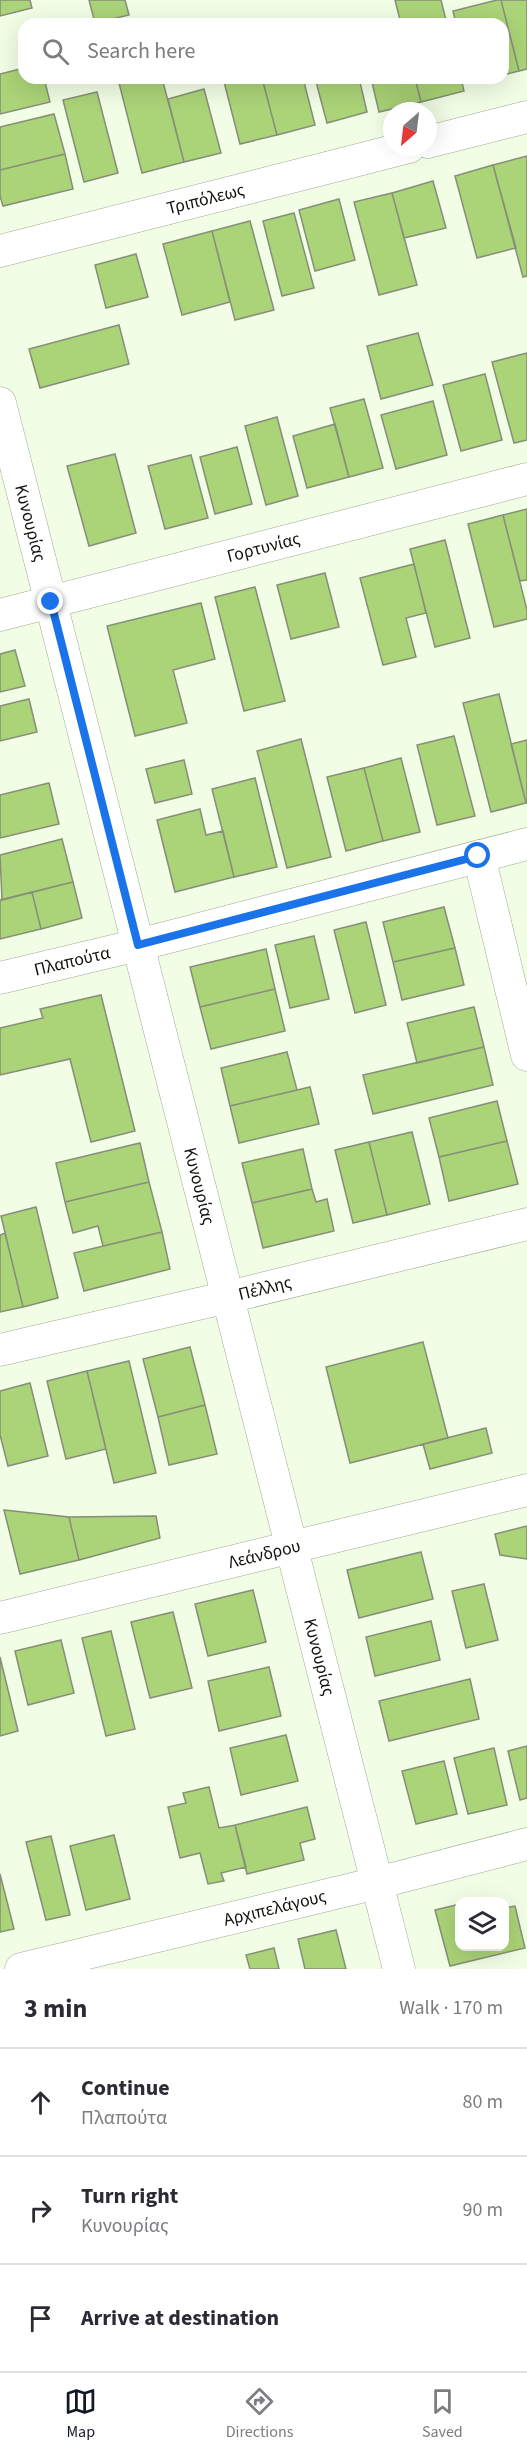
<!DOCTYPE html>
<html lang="en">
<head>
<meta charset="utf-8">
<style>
	body { margin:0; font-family:"Source Sans 3",sans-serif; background:#f7f7f7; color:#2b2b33 }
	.controls { position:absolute; right:18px; bottom:18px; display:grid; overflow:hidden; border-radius:12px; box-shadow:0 6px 24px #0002 }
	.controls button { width:54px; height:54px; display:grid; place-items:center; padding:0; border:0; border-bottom:2px solid #e1e1e2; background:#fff; color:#2b2b33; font:30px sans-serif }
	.compass { position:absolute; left:383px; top:102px; width:54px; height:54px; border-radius:50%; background:#fff; box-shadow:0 6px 24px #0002; rotate:208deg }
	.stop { position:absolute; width:18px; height:18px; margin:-14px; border:4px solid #1a73e8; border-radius:50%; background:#fff }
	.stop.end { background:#1a73e8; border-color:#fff; box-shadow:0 2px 6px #0008 }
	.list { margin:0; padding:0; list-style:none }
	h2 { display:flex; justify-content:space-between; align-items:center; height:78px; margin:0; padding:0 24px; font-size:26px }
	h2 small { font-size:20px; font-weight:400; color:#7c7c81 }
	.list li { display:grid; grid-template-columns:39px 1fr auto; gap:18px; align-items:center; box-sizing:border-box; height:108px; padding:0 24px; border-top:2px solid #e1e1e2 }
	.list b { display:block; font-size:22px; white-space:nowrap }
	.list p { margin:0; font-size:20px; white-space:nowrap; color:#7c7c81 }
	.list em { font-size:20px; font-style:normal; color:#7c7c81 }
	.icon { flex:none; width:33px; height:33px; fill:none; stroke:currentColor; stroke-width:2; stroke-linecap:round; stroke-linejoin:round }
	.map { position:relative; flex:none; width:527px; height:1969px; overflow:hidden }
	.search { position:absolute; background:#fff; box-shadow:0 6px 24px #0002; left:18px; right:18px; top:18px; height:66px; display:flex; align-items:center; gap:15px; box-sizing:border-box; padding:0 21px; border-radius:18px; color:#7c7c81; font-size:22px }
	.sheet { height:402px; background:#fff }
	nav { display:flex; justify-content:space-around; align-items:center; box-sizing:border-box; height:84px; border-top:2px solid #e1e1e2; background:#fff; font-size:16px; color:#7c7c81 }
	nav a { display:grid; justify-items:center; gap:3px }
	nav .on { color:#111827 }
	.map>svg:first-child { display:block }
	.building { fill:#abd377; stroke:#858f79; stroke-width:1.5 }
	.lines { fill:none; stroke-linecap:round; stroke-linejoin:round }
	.minor-casing { stroke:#a0ab94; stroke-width:33 }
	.minor { stroke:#fff; stroke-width:32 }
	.route { stroke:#1a73e8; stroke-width:8 }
	.labels { text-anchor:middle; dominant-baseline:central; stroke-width:4.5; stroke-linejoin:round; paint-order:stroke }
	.street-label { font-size:18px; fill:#10130b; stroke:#fff }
</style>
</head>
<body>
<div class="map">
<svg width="527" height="1969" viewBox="0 0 527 1969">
	<rect width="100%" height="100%" fill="#f1fde4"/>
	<path class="building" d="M0 0H30L32 8 0 16Z
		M89 0H125L129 15 95 23Z
		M395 0H441L447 24H401Z
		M497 0H501L519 71 503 75V24H456L453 11Z
		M501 0H527V69L519 71Z
		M24 68V78H44L50 102 0 114V74Z
		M141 78H162L184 162 142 173 119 83Z
		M223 78H262L277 135 240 144Z
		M262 78H303L315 125 277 135Z
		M315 78H359L367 112 327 123Z
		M371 78H415L421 102 379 112Z
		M415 78H461L464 91 421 102Z
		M204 89 221 153 184 162 168 99Z
		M97 92 118 173 84 182 63 100Z
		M54 114 65 154 0 170V127Z
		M65 154 73 189 3 206 0 196V170Z
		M527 156V276L523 277 493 165Z
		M493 165 516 248 477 258 455 176Z
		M433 181 446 228 404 238 392 193Z
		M392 193 417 285 379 295 354 202Z
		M339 199 355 260 315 271 299 210Z
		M294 213 314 288 282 296 263 221Z
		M250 221 274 310 235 320 212 231Z
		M212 231 230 302 182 315 163 244Z
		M136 254 148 297 106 308 95 265Z
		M119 325 129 364 40 388 29 349Z
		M418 333 433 385 381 399 367 346Z
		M527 353V440L514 443 492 362Z
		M485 374 502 440 461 451 443 385Z
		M364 399 383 468 349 477 330 408Z
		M433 401 447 455 396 469 381 415Z
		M277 417 298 496 266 505 245 426Z
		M335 424 349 477 307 488 293 436Z
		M237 447 252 504 215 514 200 457Z
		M115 454 136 533 89 546 67 466Z
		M191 455 208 518 165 529 148 466Z
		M527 509V580L520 581 503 515Z
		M503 515 527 610V619L494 627 468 524Z
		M445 540 470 638 435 647 410 549Z
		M414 564 426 613 406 618 416 657 383 665 360 578Z
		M325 573 339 627 291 639 277 585Z
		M255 587 285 701 244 711 215 597Z
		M201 603 215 659 173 670 187 723 135 736 107 626Z
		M15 650 25 686 0 692V654Z
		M499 694 526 803 491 812 463 703Z
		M29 699 37 732 0 741V706Z
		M454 736 475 816 437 825 417 745Z
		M301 739 331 857 287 868 257 751Z
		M527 740V803H526L511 744Z
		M401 758 420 832 383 841 364 768Z
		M184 760 192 794 155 803 146 769Z
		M364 768 383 841 346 851 327 777Z
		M255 778 277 867 234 877 212 789Z
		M49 783 59 824 0 838V795Z
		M200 809 206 835 223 831 234 877 175 892 157 820Z
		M62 839 73 882 2 900 0 855Z
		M73 882 82 918 41 929 32 892Z
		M32 892 41 929 0 939V900Z
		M444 907 455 948 393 962 383 922Z
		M366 922 386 1005 355 1013 334 930Z
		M314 936 329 999 290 1008 275 945Z
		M455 948 464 985 402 1000 393 962Z
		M266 949 275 989 200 1007 190 967Z
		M275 989 285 1031 211 1049 200 1007Z
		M101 995 135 1131 91 1142 70 1059 0 1075V1028L43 1018 40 1009Z
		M474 1007 484 1047 417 1063 407 1023Z
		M484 1047 493 1085 373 1114 363 1075Z
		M287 1052 297 1090 230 1106 221 1068Z
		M310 1087 319 1124 239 1143 230 1106Z
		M497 1101 507 1141 439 1157 429 1118Z
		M412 1132 430 1204 387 1215 369 1142Z
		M507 1141 518 1184 449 1201 439 1157Z
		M369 1142 387 1215 353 1223 335 1150Z
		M140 1143 149 1182 65 1202 56 1163Z
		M303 1149 312 1189 252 1203 242 1163Z
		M149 1182 162 1232 103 1246 98 1226 73 1233 65 1202Z
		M312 1189 316 1202 327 1199 334 1231 263 1248 252 1203Z
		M36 1207 58 1298 23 1307 1 1216Z
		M162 1232 170 1269 84 1291 74 1253Z
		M5 1233 23 1307 0 1312V1235Z
		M423 1342 448 1438 350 1463 326 1367Z
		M190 1347 205 1405 158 1417 143 1359Z
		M129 1361 156 1473 114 1483 87 1371Z
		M87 1371 106 1449 66 1459 47 1381Z
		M30 1383 48 1456 8 1466 0 1435V1391Z
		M205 1405 217 1454 169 1465 158 1417Z
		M486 1428 492 1453 430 1469 423 1444Z
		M4 1510 69 1517 79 1560 20 1574Z
		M156 1516 160 1538 79 1560 69 1517Z
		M527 1526V1559L500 1555 495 1534Z
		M421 1552 433 1599 359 1618 347 1570Z
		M484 1584 498 1640 466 1648 452 1591Z
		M253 1590 266 1642 208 1656 195 1604Z
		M173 1612 192 1688 150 1698 131 1622Z
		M431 1621 440 1660 375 1676 366 1637Z
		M111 1631 135 1729 106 1736 82 1638Z
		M61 1640 74 1693 28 1705 15 1651Z
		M0 1657 18 1731 0 1736Z
		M269 1667 281 1716 219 1731 208 1681Z
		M470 1679 479 1719 389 1741 379 1701Z
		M286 1735 298 1781 241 1795 230 1748Z
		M527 1746V1798L520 1800 508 1751Z
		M494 1748 507 1805 468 1814 454 1758Z
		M444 1761 457 1814 416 1824 402 1771Z
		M209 1787 219 1828 235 1825 246 1867 221 1873 224 1881 208 1884 200 1853 180 1858 168 1807 186 1803 183 1793Z
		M307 1807 315 1839 300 1843 304 1860 247 1874 235 1825Z
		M114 1835 130 1899 86 1910 70 1846Z
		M51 1836 70 1915 46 1920 26 1842Z
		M0 1874 14 1929 0 1932Z
		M460 1904V1946H504V1908L515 1906 525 1948 450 1966 435 1910Z
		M336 1930 346 1969H305L298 1939Z
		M274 1948 279 1969H250L246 1955Z"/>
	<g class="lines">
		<g class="minor-casing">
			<g id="minor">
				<path d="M428 142 527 117"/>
				<path id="s1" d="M0 251 409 147"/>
				<path id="s2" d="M0 403 399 1969"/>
				<path id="s3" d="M0 615 527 479"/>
				<path d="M479 856 527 1055"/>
				<path id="s4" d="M0 978 138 945 527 844"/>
				<path id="s5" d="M0 1350 228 1297 527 1224"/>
				<path id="s6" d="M0 1618 527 1490"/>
				<path id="s7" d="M21 1969 377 1883 527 1844"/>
			</g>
		</g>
		<use href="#minor" class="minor"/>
	</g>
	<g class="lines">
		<path class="route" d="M51 602 138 945 478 856"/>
	</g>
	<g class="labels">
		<g class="street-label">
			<text stroke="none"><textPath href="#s1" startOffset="212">Τριπόλεως</textPath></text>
			<text stroke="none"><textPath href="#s2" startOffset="124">Κυνουρίας</textPath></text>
			<text stroke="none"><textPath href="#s3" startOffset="272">Γορτυνίας</textPath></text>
			<text stroke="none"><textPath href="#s4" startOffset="74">Πλαπούτα</textPath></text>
			<text stroke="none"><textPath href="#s2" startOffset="808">Κυνουρίας</textPath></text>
			<text stroke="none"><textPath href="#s5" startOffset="272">Πέλλης</textPath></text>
			<text stroke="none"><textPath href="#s6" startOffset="272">Λεάνδρου</textPath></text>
			<text stroke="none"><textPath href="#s2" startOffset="1294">Κυνουρίας</textPath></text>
			<text stroke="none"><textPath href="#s7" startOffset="261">Αρχιπελάγους</textPath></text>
		</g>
	</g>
</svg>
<div class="controls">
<button><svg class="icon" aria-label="layers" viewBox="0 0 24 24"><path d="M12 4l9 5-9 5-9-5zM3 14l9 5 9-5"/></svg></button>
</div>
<svg class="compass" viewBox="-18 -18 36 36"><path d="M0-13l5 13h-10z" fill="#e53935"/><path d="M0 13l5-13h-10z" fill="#7c7c81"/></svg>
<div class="stop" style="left:478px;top:856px"></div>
<div class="stop end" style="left:51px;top:602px"></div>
<div class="search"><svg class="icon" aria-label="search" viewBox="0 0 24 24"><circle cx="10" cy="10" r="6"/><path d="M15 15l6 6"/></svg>Search here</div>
</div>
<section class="sheet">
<h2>3 min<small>Walk · 170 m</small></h2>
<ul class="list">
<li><svg class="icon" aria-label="ahead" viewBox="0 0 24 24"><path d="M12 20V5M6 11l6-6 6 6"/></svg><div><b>Continue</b><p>Πλαπούτα</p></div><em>80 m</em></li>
<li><svg class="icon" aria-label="right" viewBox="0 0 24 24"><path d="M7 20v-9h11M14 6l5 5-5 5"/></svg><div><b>Turn right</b><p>Κυνουρίας</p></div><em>90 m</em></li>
<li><svg class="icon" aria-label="arrive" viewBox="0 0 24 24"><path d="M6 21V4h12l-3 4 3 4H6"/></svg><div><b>Arrive at destination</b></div></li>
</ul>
</section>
<nav>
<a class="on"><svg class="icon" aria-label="map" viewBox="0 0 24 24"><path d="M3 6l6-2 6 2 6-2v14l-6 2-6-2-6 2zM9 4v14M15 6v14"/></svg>Map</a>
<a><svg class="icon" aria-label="directions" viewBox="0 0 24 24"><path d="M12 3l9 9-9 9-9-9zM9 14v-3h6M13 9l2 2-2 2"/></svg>Directions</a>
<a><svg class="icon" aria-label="saved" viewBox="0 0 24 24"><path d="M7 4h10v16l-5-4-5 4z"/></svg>Saved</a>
</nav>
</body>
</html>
